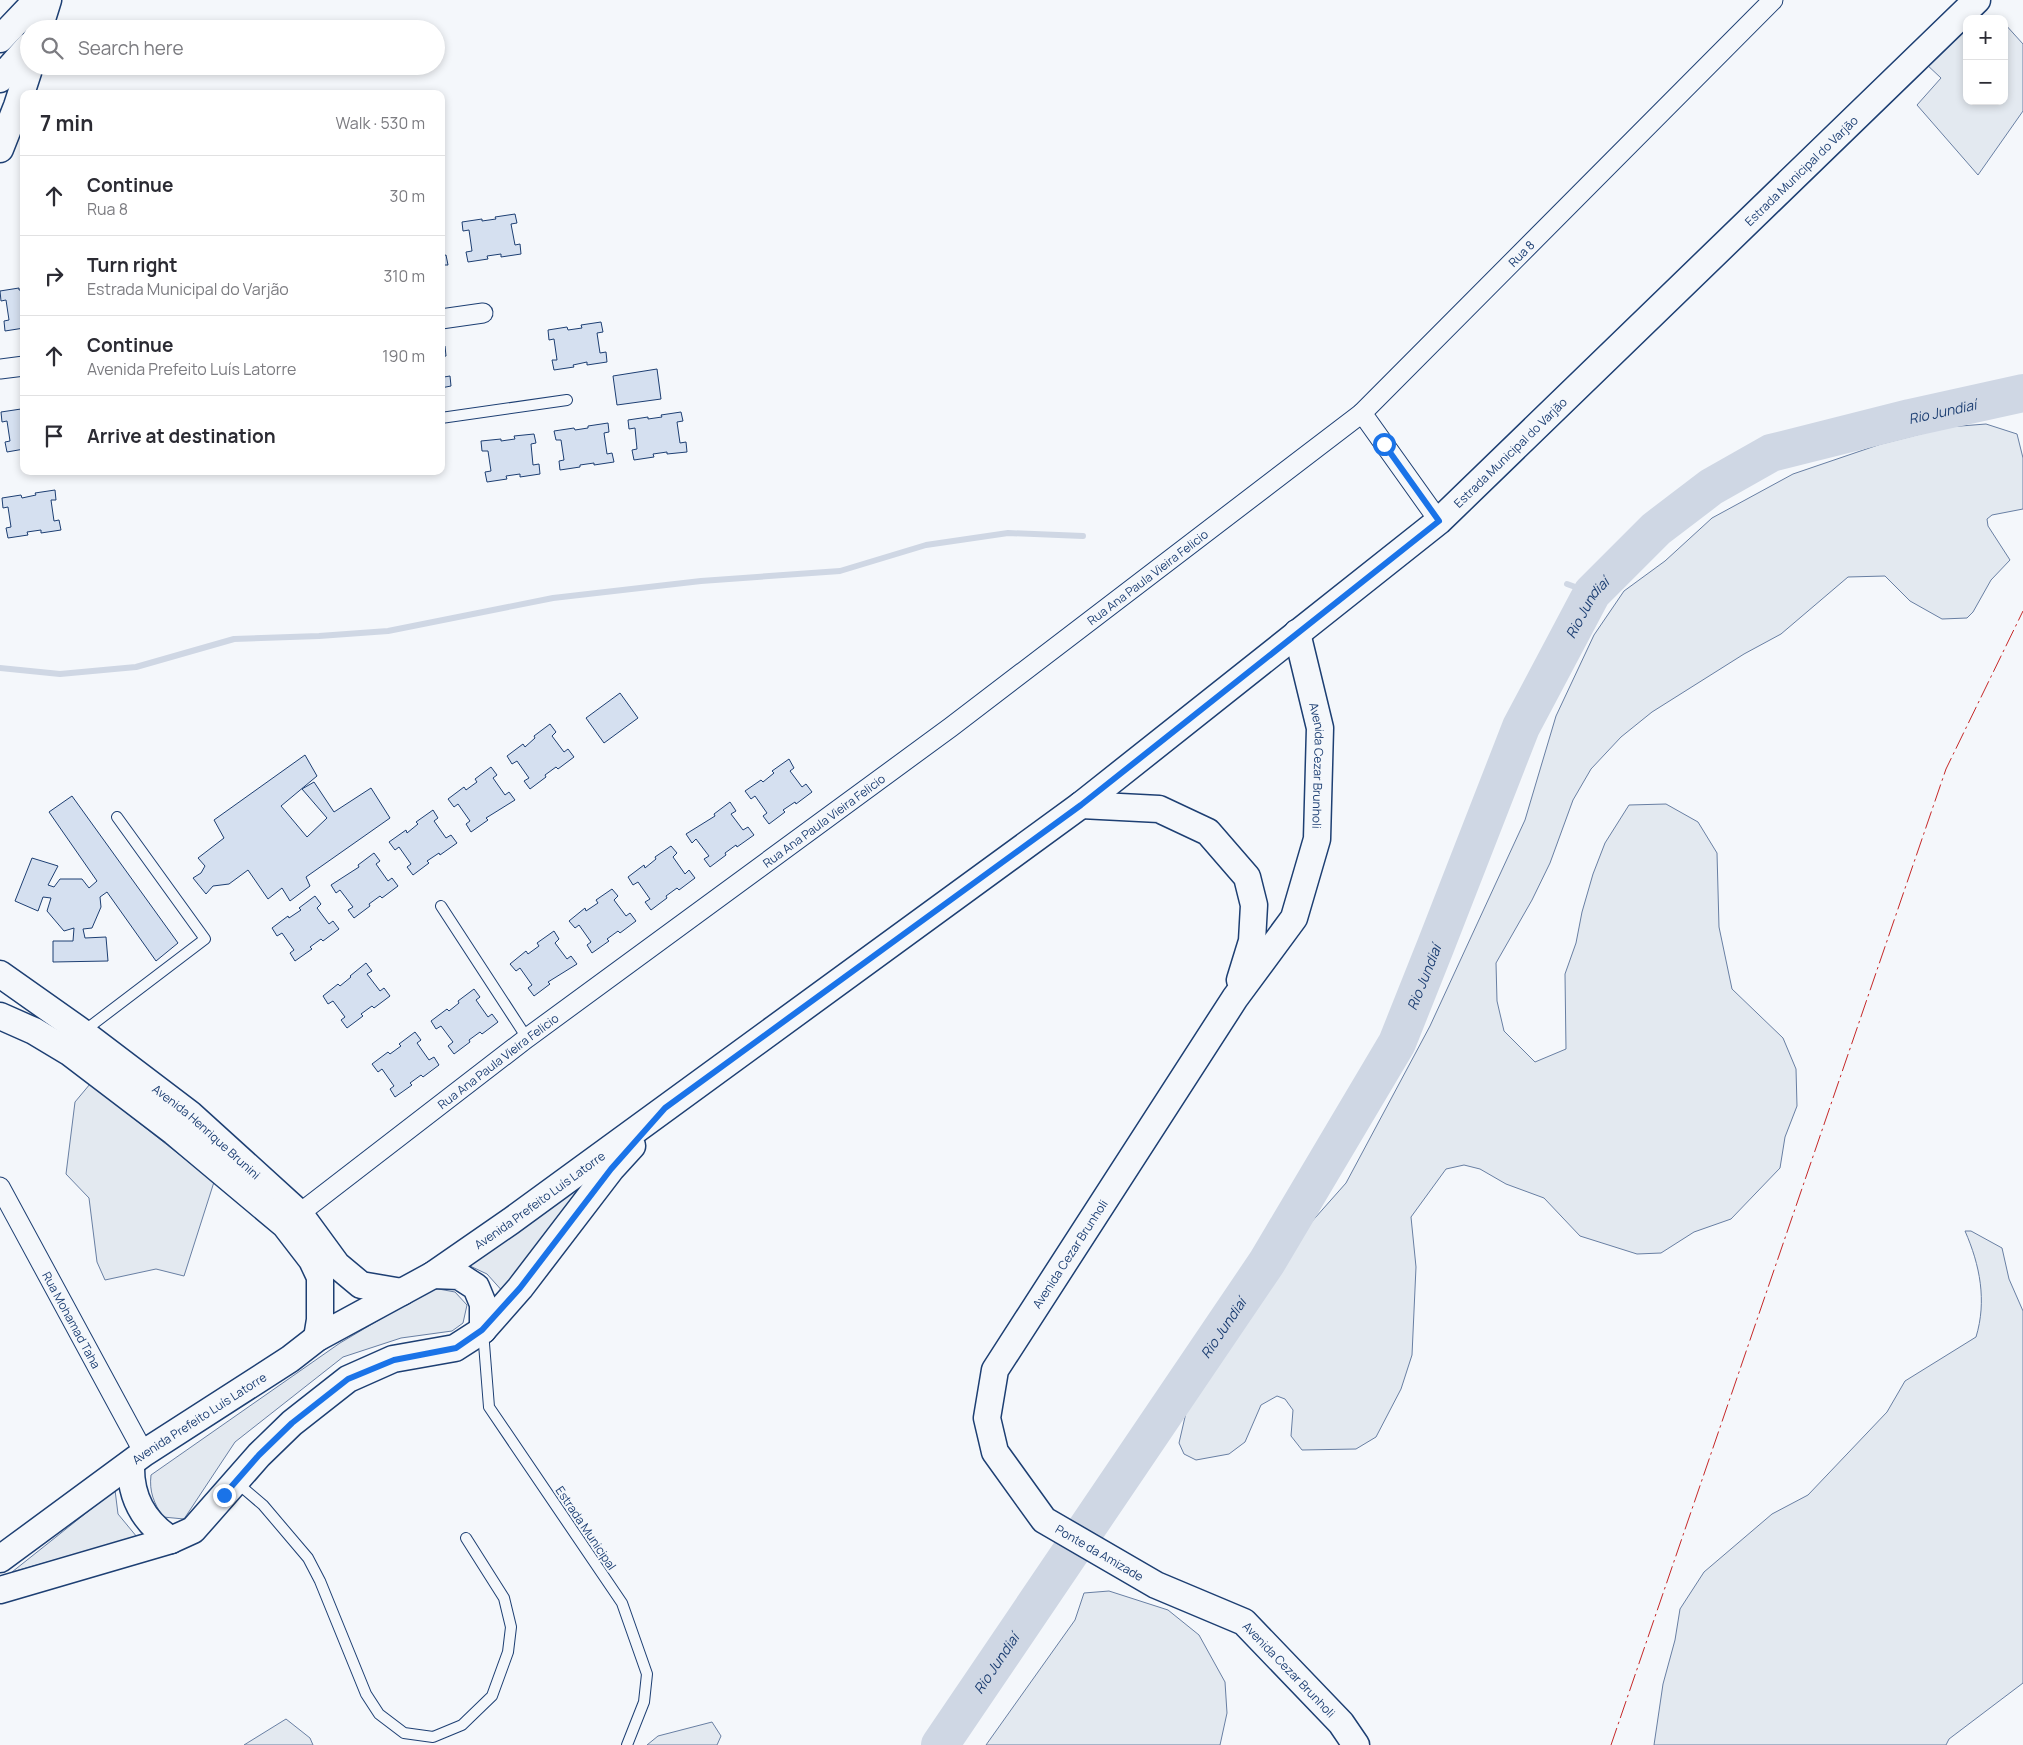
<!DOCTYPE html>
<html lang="en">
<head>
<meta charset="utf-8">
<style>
	body { margin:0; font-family:Manrope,sans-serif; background:#f7f7f7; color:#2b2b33 }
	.controls { position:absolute; right:15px; top:15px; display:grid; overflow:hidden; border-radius:10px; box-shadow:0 2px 8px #0003 }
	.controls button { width:45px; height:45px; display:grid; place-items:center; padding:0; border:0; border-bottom:1px solid #e1e1e2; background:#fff; color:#2b2b33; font:25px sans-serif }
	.stop { position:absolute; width:15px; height:15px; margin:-11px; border:4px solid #1a73e8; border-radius:50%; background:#fff }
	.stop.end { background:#1a73e8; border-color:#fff; box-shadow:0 1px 5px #0008 }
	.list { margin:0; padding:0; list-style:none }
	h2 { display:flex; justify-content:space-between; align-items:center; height:65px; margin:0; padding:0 20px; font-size:21px }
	h2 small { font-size:16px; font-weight:400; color:#7c7c81 }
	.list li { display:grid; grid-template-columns:32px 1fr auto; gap:15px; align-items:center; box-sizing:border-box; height:80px; padding:0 20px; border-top:1px solid #e1e1e2 }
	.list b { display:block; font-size:19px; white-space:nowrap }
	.list p { margin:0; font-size:16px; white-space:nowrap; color:#7c7c81 }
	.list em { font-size:16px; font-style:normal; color:#7c7c81 }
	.icon { flex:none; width:28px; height:28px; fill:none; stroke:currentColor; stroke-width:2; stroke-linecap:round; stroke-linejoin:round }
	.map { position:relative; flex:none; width:2023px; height:1745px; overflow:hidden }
	.search { position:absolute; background:#fff; box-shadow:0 2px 8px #0003; left:20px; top:20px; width:425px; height:55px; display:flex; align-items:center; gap:12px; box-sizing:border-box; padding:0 18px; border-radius:28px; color:#7c7c81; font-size:19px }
	.panel { position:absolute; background:#fff; box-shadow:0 2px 8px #0003; left:20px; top:90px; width:425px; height:385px; border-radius:10px }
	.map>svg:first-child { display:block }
	.green { fill:#e3e9f0; stroke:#687fa3 }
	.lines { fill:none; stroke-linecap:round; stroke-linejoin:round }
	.stream { stroke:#cfd7e4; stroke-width:6 }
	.river { stroke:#cfd7e4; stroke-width:38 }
	.building { fill:#d5e0f0; stroke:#1d3f73 }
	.service-casing { stroke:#1d3f73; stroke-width:12 }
	.minor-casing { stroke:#1d3f73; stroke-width:21 }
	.secondary-casing { stroke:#1d3f73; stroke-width:29 }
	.service { stroke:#f4f7fb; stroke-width:10 }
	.minor { stroke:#f4f7fb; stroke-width:19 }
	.secondary { stroke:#f4f7fb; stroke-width:26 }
	.power { stroke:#c62828; stroke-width:1; stroke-dasharray:18 4 2.5 4; stroke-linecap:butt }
	.route { stroke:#1a73e8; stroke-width:6 }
	.labels { text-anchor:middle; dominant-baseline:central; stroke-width:4; stroke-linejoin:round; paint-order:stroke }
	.street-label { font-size:12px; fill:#1d3f73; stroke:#f4f7fb }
	.water-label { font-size:14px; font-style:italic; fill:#1d3f73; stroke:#f4f7fb }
</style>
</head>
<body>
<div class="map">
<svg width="2023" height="1745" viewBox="0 0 2023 1745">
	<rect width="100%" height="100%" fill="#f4f7fb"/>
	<path class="green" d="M1967 23V101H2004V23L2023 44V111L1978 175 1917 105 1941 78 1925 63Z
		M1986 424 2017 434 2023 458V509L1992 515 1987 519 1988 526 2010 560 1991 580 1973 612 1967 618 1942 619 1910 601 1885 576 1848 577 1781 634 1744 654 1652 712 1621 737 1591 769 1573 800 1550 863 1532 900 1496 963 1497 1001 1504 1031 1535 1062 1566 1049 1565 974 1576 943 1582 912 1593 874 1605 843 1629 805 1666 804 1698 822 1717 853 1719 927 1732 989 1783 1038 1796 1069 1797 1106 1785 1137 1780 1168 1731 1219 1694 1232 1661 1253 1637 1254 1580 1236 1544 1198 1506 1184 1480 1169 1464 1165 1446 1169 1411 1217 1416 1267 1412 1355 1401 1389 1376 1437 1356 1449 1302 1450 1291 1436 1293 1410 1285 1399 1277 1396 1261 1405 1245 1442 1229 1454 1196 1460 1184 1454 1179 1443 1188 1404 1230 1314 1346 1183 1430 1026 1525 820 1556 716 1594 635 1624 591 1665 561 1712 518 1793 474 1881 444 1948 427Z
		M90 1084 214 1182 184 1276 156 1269 105 1280 97 1262 89 1198 66 1174 75 1102Z
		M587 1176 505 1294 487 1274 470 1266Z
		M1965 1231H1971L2002 1248 2009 1279 2023 1311V1683L1949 1739 1946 1745H1654L1663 1684 1675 1640 1680 1609 1704 1572 1772 1514 1808 1495 1887 1412 1905 1381 1976 1337C1987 1301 1980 1265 1965 1231Z
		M433 1288 455 1292 467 1305 463 1323 452 1331 401 1338 343 1357 235 1442 184 1519 163 1517C154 1503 149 1492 151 1475L340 1343Z
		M115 1490 118 1514 137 1537 12 1572Z
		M1109 1591 1168 1610 1199 1635 1225 1682 1227 1713 1220 1745H986L1075 1620 1084 1593Z
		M286 1719 310 1738 313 1745H244Z
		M712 1722 721 1736 717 1745H647L658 1736Z"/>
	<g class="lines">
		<path class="stream" d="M1567 584 1592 593
			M0 668 60 674 136 667 234 639 319 636 388 631 553 598 701 581 840 571 926 545 1008 533 1083 536"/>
		<path class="river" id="s1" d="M940 1745 1267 1262 1397 1043 1436 945 1521 727 1592 593 1656 529 1711 487 1771 453 1910 418 2023 393"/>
	</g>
	<path class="building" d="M515 214 517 223 511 224 515 245 520 244 521 254 501 257V254L487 256 488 259 468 262 466 252 472 251 469 230 463 231 462 222 482 219V221L496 219 495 217Z
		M446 255 448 265H441V256Z
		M19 288V290H24V328L5 331 4 321 9 320 6 300 1 301 0 291Z
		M601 322 603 332 597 333 600 353 606 352 607 362 587 365V362L573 365 574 367 554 370 552 360H557L554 339 549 340 548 330 567 327 568 330 582 328 581 325Z
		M445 346 446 356 441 357 444 377 450 376 451 386 441 388V347Z
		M657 369 661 399 617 405 613 376Z
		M21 409V411H24V449L7 452 5 442 10 441 7 421 2 422 1 412Z
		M681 412 683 421 677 422 680 443 686 442 687 452 667 454V452L653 454 654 457 634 460 632 450 637 449 635 428 629 429 628 420 648 417V419L662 417 661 415Z
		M608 423 609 432 604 433 607 454 612 453 614 462 594 465V463L580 465V467L560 470 559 461 564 460 561 440H556L554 431 574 428 575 430 588 428V426Z
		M534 434 536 443 531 444 533 465 539 464 540 474 520 477V474L506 476 507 479 487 482 485 472 491 471 488 451H482L481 441 501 439V441L515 439 514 436Z
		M55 490 56 500H51L54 521 59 520 61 530 41 533V530L27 532 28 535 8 538 6 528 11 527 8 507 3 508 2 498 21 495 22 498 36 495 35 493Z
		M620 693 638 718 604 743 586 718Z
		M550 724 556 732 552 736 564 752 568 749 574 757 558 769 556 767 545 775 546 777 530 789 524 781 529 778 517 761 512 764 507 756 523 744 525 747 535 738 534 736Z
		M305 755 317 776 281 806 307 837 327 818 302 789 314 782 334 812 371 788 390 818 306 877 310 886 290 901 282 888 268 899 248 870 229 884 213 886 206 894 193 878 201 873 205 866 198 858 224 838 214 820Z
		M789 759 794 768 790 771 802 787 806 784 812 792 796 804 795 802 783 810 785 812 769 824 763 816 767 813 755 796 751 799 745 791 761 780 763 782 774 773 772 771Z
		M491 767 497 775 493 778 505 795 509 792 515 800 486 818 488 820 471 832 466 824 470 821 458 804 454 807 448 799 464 787 466 790 477 782 475 779Z
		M72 796 178 943 156 961 107 892 100 897 101 907 92 928 83 929 85 938 106 937 108 961 53 962V941H73L74 928 64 931 47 911 51 898 43 897 38 911 15 901 32 858 58 866 48 885 54 887 60 879H82L89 888 97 881 49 812Z
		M730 802 736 811 731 814 743 830 748 827 754 835 737 847 736 845 725 853 726 855 710 867 704 859 709 856 696 839 692 843 686 834 715 816 714 814Z
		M433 810 438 818 434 821 446 838 451 835 457 843 440 855 439 853 427 861 429 863 413 875 407 867 411 864 399 847 395 850 389 842 406 830 407 833 418 824 416 822Z
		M671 846 677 853 673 857 685 874 689 870 695 878 679 890 677 888 666 896 667 898 651 910 645 902 650 899 638 882 633 885 628 877 644 865 645 868 656 859 655 857Z
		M374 853 380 861 376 864 388 881 392 878 398 886 382 898 380 896 369 904 370 906 354 918 348 910 353 907 340 890 336 893 331 885 359 867 358 865Z
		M612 889 618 896 614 900 626 916 630 913 636 921 620 933 618 931 607 939 609 941 592 953 587 945 591 942 579 925 575 928 569 921 585 908 586 911 598 903 596 900Z
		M315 896 321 904 317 908 329 924 333 921 339 929 323 941 321 939 310 947 312 949 295 961 290 953 294 950 282 933 277 936 272 928 288 916 289 918 301 910 299 908Z
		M554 931 559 939 555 943 567 959 571 956 577 964 548 982 550 984 534 996 528 988 532 985 520 968 516 971 510 964 526 951 528 954 539 946 537 943Z
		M366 963 372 971 367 974 380 991 384 988 390 996 374 1008 372 1006 361 1014 363 1016 347 1028 341 1020 345 1017 333 1001 328 1004 323 996 338 984 340 986 351 977 350 976Z
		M474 989 480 997 476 1000 488 1017 492 1014 498 1022 482 1034 480 1032 469 1040 470 1042 454 1054 448 1046 453 1042 441 1026 436 1029 431 1021 447 1009 449 1011 459 1003 458 1001Z
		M415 1032 421 1040 417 1043 429 1060 434 1057 439 1065 423 1077 421 1075 410 1083 412 1085 395 1097 390 1089 394 1086 382 1069 378 1072 372 1064 388 1052 390 1054 401 1046 399 1044Z"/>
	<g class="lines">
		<g class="service-casing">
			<path id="service" d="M441 418 567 400
				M441 906 527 1038
				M84 1031 205 939 117 817
				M483 1331 489 1407 622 1603 647 1674 644 1702 627 1745
				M236 1482 263 1505 308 1558 320 1581 366 1694 379 1714 404 1733 433 1737 462 1725 492 1696 508 1652 511 1627 504 1598 466 1538"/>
		</g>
		<g class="minor-casing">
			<g id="minor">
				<path d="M441 319 483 313"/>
				<path d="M0 369 24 366"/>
				<path id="s2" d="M1439 521 1362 413 1773 0"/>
				<path id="s3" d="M0 1187 144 1453"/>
				<path id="s4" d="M291 1220 527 1038 951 727 1362 413"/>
			</g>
		</g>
		<g class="secondary-casing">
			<g id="secondary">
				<path d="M39 29 48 0"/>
				<path d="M0 39 37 0"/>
				<path d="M0 79 29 46"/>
				<path d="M0 149 17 106 30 66"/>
				<path id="s5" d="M1297 633 1320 728 1317 839 1294 918 1235 998 995 1370 987 1418 995 1452 1044 1520 1156 1585 1244 1622 1341 1723 1356 1745"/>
				<path d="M1081 805 1159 809 1208 832 1247 877 1254 905 1252 941 1240 980"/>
				<path id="s6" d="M0 974 82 1032 190 1114 299 1213 337 1265 361 1285 402 1292"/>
				<path d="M0 1016 34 1031 69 1052 174 1132 285 1225 312 1260 320 1277V1320L317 1338"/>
				<path d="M433 1275 459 1276 476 1287 483 1304V1330"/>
				<path d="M131 1464C130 1497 143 1521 171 1540"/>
				<path id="s7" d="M0 1559 144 1453 290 1359 317 1338 433 1275 511 1221 1081 805 1439 521 1977 0"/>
				<path d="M0 1590 171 1540 193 1530 259 1455 292 1423 348 1379 393 1359 455 1348 483 1330 520 1288 611 1169 632 1146"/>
			</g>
		</g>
		<use href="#service" class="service"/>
		<use href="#minor" class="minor"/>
		<use href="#secondary" class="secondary"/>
		<path class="power" d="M1611 1745 1946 769 2023 611"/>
	</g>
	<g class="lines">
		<path class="route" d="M224 1495 259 1455 292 1423 348 1379 394 1360 456 1348 482 1330 520 1288 611 1169 665 1108 1081 805 1439 521 1384 444"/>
	</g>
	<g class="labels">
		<g class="street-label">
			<text stroke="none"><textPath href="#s7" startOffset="2280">Estrada Municipal do Varjão</textPath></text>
			<text stroke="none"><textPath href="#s2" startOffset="358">Rua 8</textPath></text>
			<text stroke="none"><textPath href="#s7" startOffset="1875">Estrada Municipal do Varjão</textPath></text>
			<text stroke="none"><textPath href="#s4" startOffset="1071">Rua Ana Paula Vieira Felicio</textPath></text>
			<text stroke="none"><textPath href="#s5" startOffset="135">Avenida Cezar Brunholi</textPath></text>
			<text stroke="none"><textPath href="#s4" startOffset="666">Rua Ana Paula Vieira Felicio</textPath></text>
			<text stroke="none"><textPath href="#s4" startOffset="261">Rua Ana Paula Vieira Felicio</textPath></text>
			<text stroke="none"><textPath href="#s6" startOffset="260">Avenida Henrique Brunini</textPath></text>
			<text stroke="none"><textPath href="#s7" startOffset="649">Avenida Prefeito Luís Latorre</textPath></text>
			<text transform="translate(1070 1254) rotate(-57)">Avenida Cezar Brunholi</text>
			<text stroke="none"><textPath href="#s3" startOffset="151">Rua Mohamad Taha</textPath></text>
			<text stroke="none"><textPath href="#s7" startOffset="244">Avenida Prefeito Luís Latorre</textPath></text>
			<text transform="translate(586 1528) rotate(56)">Estrada Municipal</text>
			<text stroke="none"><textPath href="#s5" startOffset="1065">Ponte da Amizade</textPath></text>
			<text stroke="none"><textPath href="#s5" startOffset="1291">Avenida Cezar Brunholi</textPath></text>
		</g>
		<g class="water-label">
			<text stroke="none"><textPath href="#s1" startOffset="1734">Rio Jundiaí</textPath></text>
			<text stroke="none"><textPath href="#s1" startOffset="1314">Rio Jundiaí</textPath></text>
			<text stroke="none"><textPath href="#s1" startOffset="909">Rio Jundiaí</textPath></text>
			<text stroke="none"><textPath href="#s1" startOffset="504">Rio Jundiaí</textPath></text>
			<text stroke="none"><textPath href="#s1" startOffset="99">Rio Jundiaí</textPath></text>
		</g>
	</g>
</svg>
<div class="controls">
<button>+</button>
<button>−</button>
</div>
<div class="stop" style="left:1384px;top:444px"></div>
<div class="stop end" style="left:224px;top:1495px"></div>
<div class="search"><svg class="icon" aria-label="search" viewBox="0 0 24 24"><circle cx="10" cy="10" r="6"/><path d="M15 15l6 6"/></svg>Search here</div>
<section class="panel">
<h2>7 min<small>Walk · 530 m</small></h2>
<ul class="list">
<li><svg class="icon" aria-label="ahead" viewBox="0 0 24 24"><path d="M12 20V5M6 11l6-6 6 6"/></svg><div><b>Continue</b><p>Rua 8</p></div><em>30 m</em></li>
<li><svg class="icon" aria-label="right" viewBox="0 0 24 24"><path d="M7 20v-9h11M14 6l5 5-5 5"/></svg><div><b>Turn right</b><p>Estrada Municipal do Varjão</p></div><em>310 m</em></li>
<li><svg class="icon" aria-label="ahead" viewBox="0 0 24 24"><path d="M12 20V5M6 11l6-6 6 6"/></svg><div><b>Continue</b><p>Avenida Prefeito Luís Latorre</p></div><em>190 m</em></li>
<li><svg class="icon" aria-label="arrive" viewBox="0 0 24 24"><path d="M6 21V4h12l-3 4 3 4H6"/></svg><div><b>Arrive at destination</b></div></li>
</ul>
</section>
</div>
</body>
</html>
